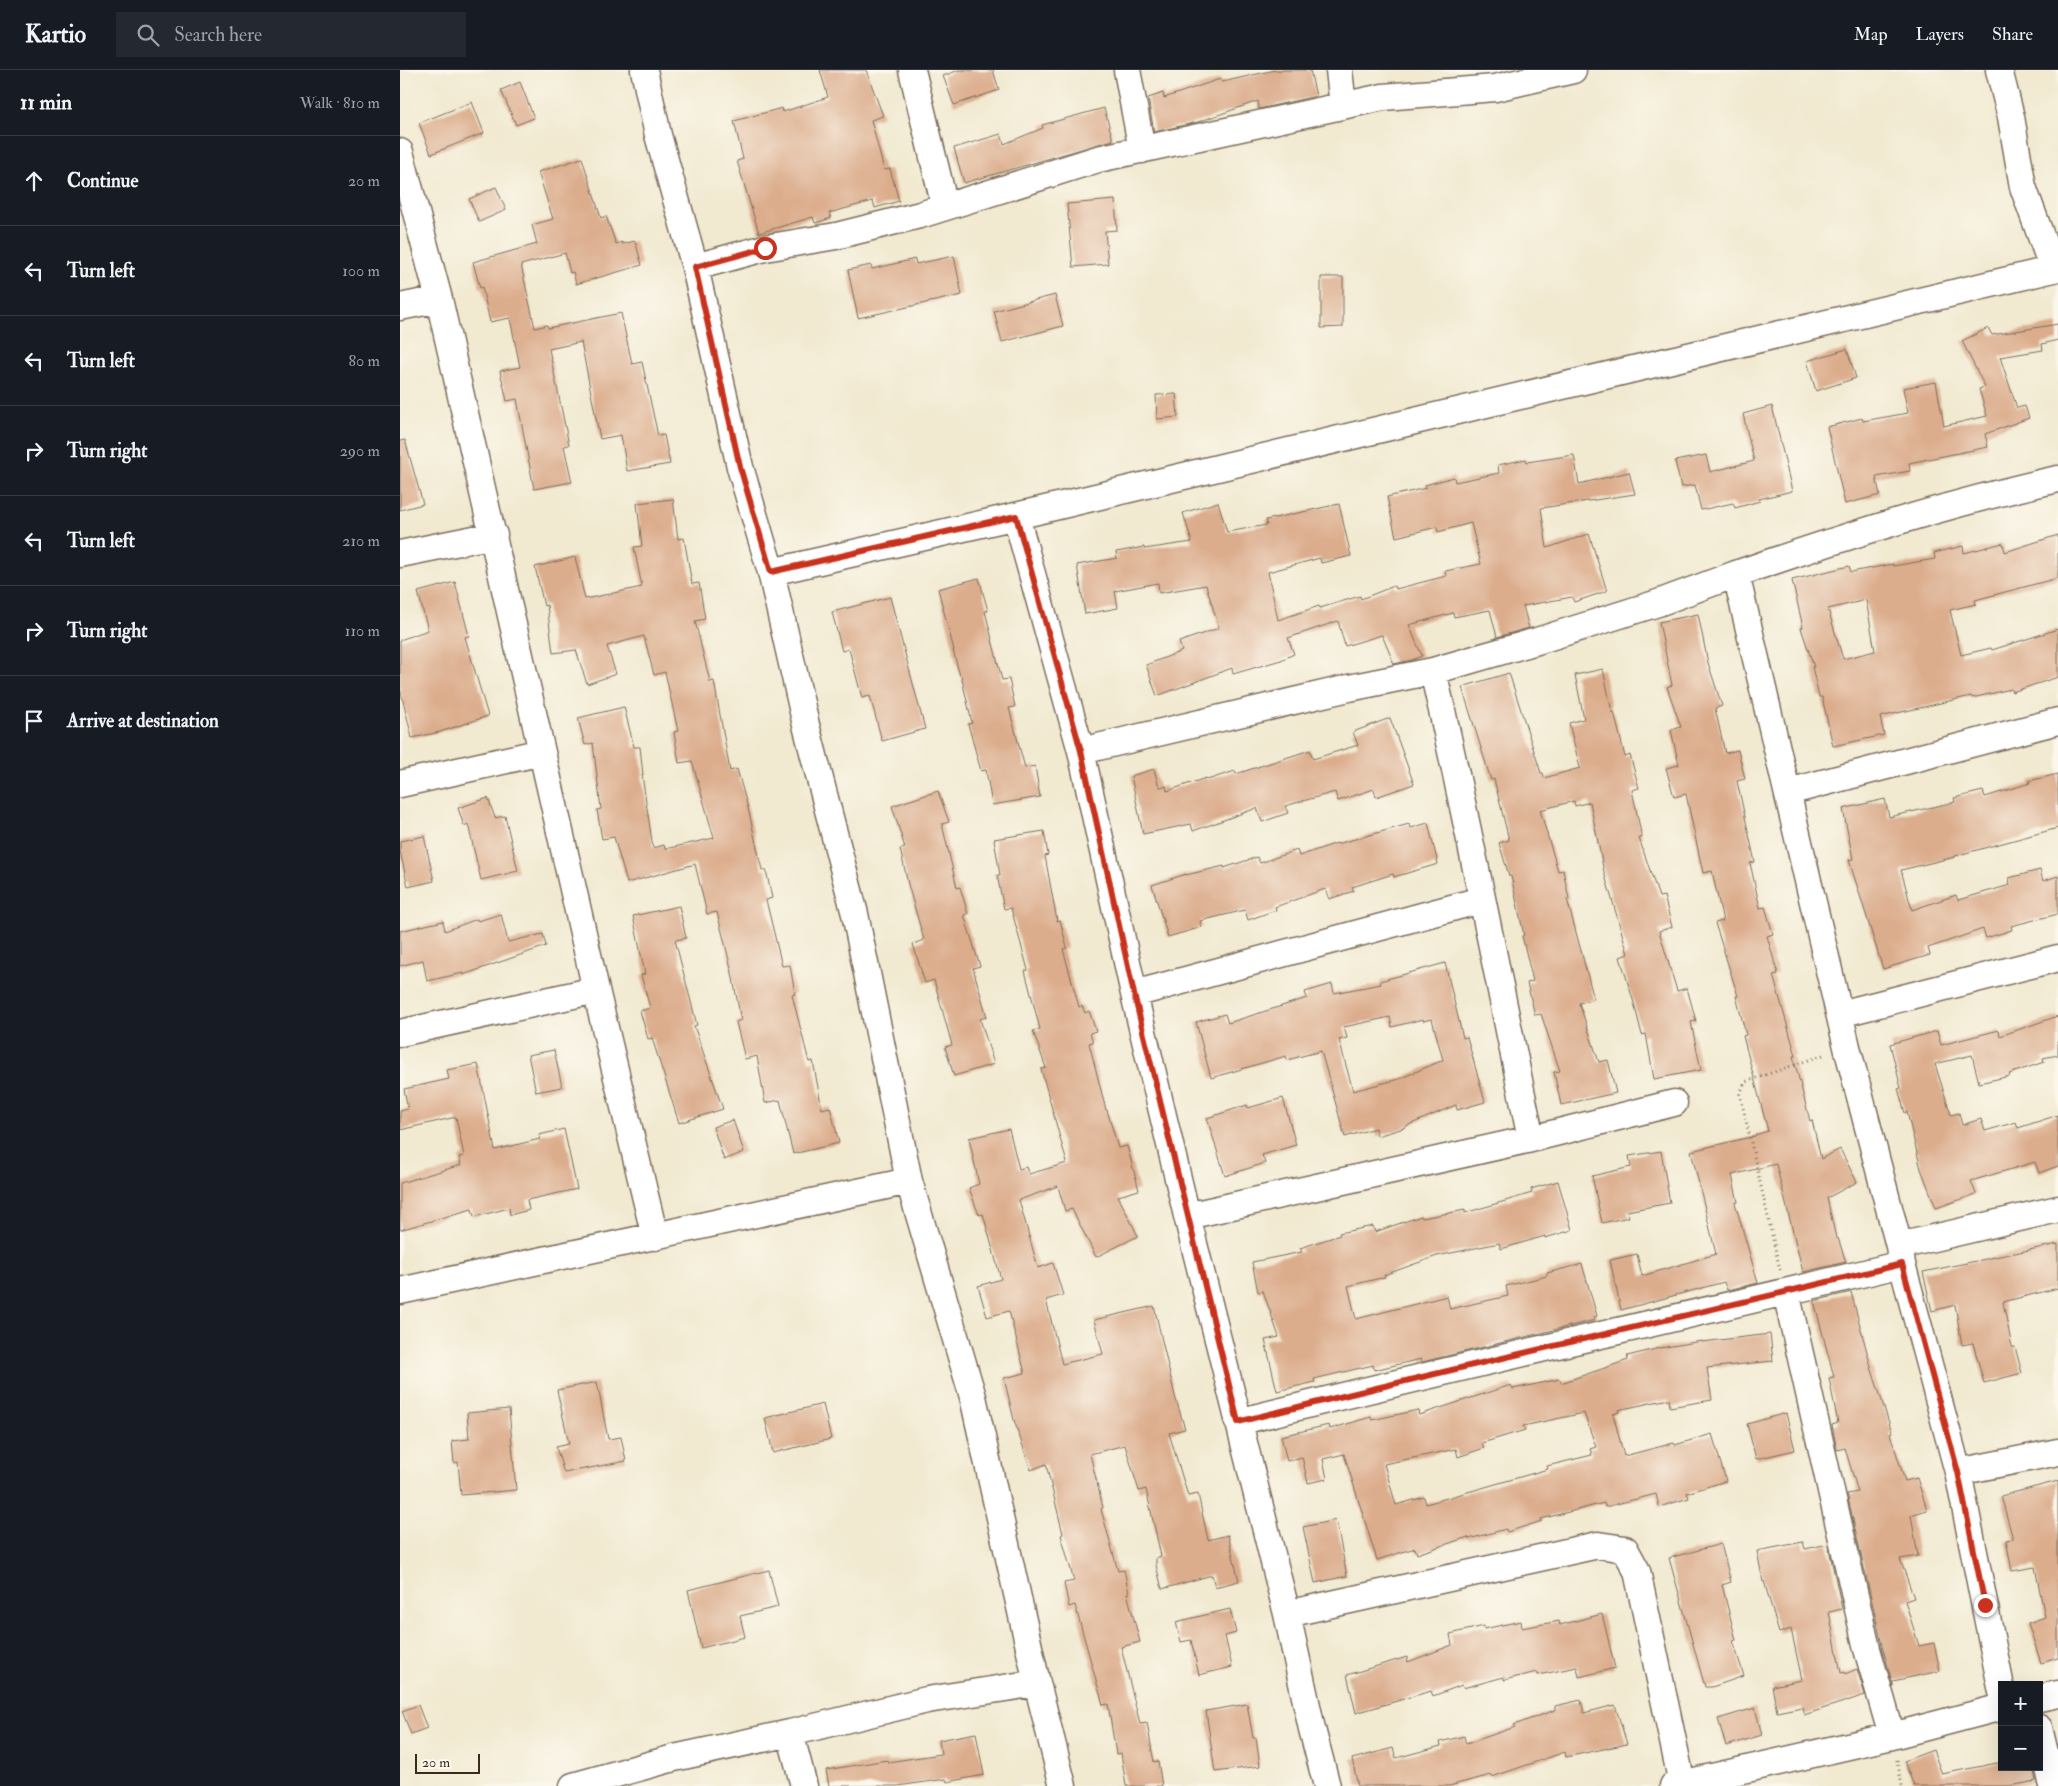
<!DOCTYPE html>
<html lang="en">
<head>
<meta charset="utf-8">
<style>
	body { margin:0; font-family:"IM FELL Double Pica",serif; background:#242831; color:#f1f3f6 }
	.controls { position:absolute; right:15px; bottom:15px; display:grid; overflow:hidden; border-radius:0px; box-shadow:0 5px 20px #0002 }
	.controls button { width:45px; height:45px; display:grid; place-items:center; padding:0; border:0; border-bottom:1px solid #363941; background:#171b24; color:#f1f3f6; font:25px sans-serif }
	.scale { position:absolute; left:15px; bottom:12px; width:65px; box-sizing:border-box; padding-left:5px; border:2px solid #3b2a1e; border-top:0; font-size:14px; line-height:18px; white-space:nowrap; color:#3b2a1e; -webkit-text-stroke:4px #fbf7ec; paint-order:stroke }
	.stop { position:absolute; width:15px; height:15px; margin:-11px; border:4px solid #c8321e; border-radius:50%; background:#fff }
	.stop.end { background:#c8321e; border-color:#fff; box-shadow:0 1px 5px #0008 }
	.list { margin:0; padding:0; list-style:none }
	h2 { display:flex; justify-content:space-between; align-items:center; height:65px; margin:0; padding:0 20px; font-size:21px }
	h2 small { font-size:16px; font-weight:400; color:#9ea1a6 }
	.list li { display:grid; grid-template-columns:32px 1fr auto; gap:15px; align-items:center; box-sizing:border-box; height:90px; padding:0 20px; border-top:1px solid #363941 }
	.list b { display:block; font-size:19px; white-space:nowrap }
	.list em { font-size:16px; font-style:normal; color:#9ea1a6 }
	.icon { flex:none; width:28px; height:28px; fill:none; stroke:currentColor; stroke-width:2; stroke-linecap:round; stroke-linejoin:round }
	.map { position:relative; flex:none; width:1658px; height:1716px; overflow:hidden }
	header { display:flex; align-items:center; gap:30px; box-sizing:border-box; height:70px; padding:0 25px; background:#171b24; border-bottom:1px solid #363941 }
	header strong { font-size:24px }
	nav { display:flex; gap:28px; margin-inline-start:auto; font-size:18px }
	.search { width:350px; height:45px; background:#242831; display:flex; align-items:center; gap:12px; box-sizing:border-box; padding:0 18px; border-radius:0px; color:#9ea1a6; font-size:19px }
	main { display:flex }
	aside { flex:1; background:#171b24 }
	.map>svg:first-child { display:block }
	.building { fill:#dcad8d; fill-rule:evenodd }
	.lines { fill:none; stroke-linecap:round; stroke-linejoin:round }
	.minor-casing { stroke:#7b6d5c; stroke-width:29 }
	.path { stroke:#7b6d5c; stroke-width:3; stroke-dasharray:1 4; stroke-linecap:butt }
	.minor { stroke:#fff; stroke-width:26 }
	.route { stroke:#c8321e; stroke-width:6 }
</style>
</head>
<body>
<header>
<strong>Kartio</strong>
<div class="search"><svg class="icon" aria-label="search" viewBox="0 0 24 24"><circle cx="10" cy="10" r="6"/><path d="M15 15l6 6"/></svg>Search here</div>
<nav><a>Map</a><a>Layers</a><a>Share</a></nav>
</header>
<main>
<aside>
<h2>11 min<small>Walk · 810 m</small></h2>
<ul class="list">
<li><svg class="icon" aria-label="ahead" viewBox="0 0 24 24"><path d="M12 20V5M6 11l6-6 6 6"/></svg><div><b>Continue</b></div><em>20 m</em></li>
<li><svg class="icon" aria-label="left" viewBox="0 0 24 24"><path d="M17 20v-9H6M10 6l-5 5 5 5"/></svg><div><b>Turn left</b></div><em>100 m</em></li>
<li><svg class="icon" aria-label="left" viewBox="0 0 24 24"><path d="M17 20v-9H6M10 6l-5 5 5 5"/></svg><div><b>Turn left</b></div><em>80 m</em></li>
<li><svg class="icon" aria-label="right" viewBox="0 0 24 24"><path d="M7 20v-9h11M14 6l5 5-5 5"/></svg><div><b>Turn right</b></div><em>290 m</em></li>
<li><svg class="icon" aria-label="left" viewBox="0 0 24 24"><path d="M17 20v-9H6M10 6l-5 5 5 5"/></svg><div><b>Turn left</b></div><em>210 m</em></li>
<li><svg class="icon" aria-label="right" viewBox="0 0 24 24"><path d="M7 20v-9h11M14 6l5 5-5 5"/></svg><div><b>Turn right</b></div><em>110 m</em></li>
<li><svg class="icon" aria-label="arrive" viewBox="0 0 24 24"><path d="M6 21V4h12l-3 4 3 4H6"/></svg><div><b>Arrive at destination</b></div></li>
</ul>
</aside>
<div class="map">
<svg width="1658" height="1716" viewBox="0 0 1658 1716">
	<rect width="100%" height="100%" fill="#fbf7ec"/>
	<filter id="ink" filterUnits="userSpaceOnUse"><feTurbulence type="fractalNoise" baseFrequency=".02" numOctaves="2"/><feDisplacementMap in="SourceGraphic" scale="10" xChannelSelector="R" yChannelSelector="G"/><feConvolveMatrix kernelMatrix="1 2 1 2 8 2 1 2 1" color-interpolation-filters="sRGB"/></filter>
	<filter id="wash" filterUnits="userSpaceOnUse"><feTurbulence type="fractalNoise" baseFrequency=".0096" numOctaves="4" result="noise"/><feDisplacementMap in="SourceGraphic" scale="20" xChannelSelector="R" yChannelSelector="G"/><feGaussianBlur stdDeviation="1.12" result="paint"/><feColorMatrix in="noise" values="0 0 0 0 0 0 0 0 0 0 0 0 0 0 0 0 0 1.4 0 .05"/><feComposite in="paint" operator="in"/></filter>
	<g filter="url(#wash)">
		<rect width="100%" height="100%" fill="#f1e9d0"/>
		<g id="blocks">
			<path class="building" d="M420 0H466L483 46 471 50 484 100 490 99 499 131 475 138 473 131 429 143 431 148 415 153 413 147 359 163 337 91 343 89 334 51 382 38 383 42 428 27Z
				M559 0H593L599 20 554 35 543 6Z
				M875 0H910L916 26 859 39 858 31 798 52 754 62 748 28 763 23 764 28 820 9 822 12Z
				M120 12 134 48 116 55 101 20Z
				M72 32 84 63 31 84 19 53Z
				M704 38 713 70 564 113 554 78 601 64 604 74 643 58 642 55Z
				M182 88 201 148 206 146 216 174 222 172V174L235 171 242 195 176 214 173 202 170 203 165 183 121 195 135 258 147 255 148 258 221 243 232 294 242 292 258 366 264 365 270 394 227 401 221 365 200 369 181 272 149 279 169 375 164 376 172 412 134 419 117 329 107 331 100 301 120 297 110 248 90 252 82 217 80 218 73 192 137 174 132 155 153 149 138 102Z
				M96 117 106 140 79 152 69 129Z
				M715 130 717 160 705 161 708 194 673 197 667 134Z
				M554 186 562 225 458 248 448 200 471 195 472 199 515 189 516 194Z
				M921 207H943V257L921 258Z
				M655 225 663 256 602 272 594 241Z
				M1658 254V270L1642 274 1643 280 1600 287 1617 338 1625 336 1629 348 1585 364 1588 377 1509 393 1510 401 1476 407 1480 425 1445 434 1427 357 1462 348 1463 351 1508 343 1503 318 1536 312 1544 356 1587 346 1579 319 1585 317 1562 271 1588 258 1592 265Z
				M1447 279 1456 308 1416 321 1407 291Z
				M776 324 778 347 757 349 756 325Z
				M1372 336 1392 421 1359 429 1360 431 1335 438 1333 433 1301 440 1295 415 1281 417 1275 391 1306 385 1310 402 1354 391 1343 344Z
				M5 370 23 434 0 440V371Z
				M1174 385 1179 414 1229 402 1235 424 1141 438 1147 478 1189 464 1207 521 1174 532 1172 527 1123 536 1129 558 1097 567 1090 540 1054 547 1053 543 1009 555 1022 586 1012 590 994 594 982 565 945 576 938 551 888 568 894 584 881 590 833 604 832 598 757 626 746 595 782 581 779 572 819 558 806 515 759 523 758 513 715 521 718 538 685 544 677 495 717 488 716 482 744 477V479L792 472 783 443 818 432 827 462 867 455 866 450 939 434 951 486 921 493 920 488 868 502 878 550 919 536 920 538 960 526 961 529 994 516 996 519 1046 506 1045 501 1081 494 1071 453 1038 462 1037 457 996 467 987 427 1026 418 1025 415 1054 407 1055 412 1099 403 1098 395 1126 389 1127 392Z
				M273 429 278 469 284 468 292 514 299 513 305 549 295 551 310 612 314 611 330 701 337 699 348 738 362 800H366L372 828 366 830 382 896 390 895 395 924 392 925 409 992 413 991 422 1039 430 1037 439 1073 393 1084 380 1030 365 1033 357 986 345 989 336 952 341 950 331 898 317 842 307 844 295 794 227 813 214 767 202 769 197 740 201 739 193 673 185 675 178 648 224 637 234 677H240L243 705H242L253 778 264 775 265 779 314 768 292 691 279 693 274 662 278 661 265 602 254 605 244 566 207 576 216 604 187 614 176 580 153 583 147 535 144 536 135 497 175 487 185 529 242 517 234 477 242 476 237 433Z
				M1658 465V508L1575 530 1576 534 1550 540 1561 585 1591 578 1592 580 1658 559V607L1612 622 1611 619 1572 628 1571 626 1480 647 1484 665 1433 676 1422 627H1419L1412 597H1414L1401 558 1403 557 1392 510 1449 496 1451 502 1493 494V496L1535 489 1534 483 1563 476 1564 483 1603 473 1605 482ZM1466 530 1475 581 1443 589 1428 539Z
				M579 508 588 541H585L602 610 609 609 615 637 609 638 625 698 635 696 640 727 592 735 586 700 581 701 568 654 572 653 561 605 560 606 553 580H554L538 519Z
				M55 512 69 566 65 567 88 646 40 662 12 668 0 618V570L28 560 18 522Z
				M490 527 525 659 482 671 470 626 462 628 449 579 442 581 432 542Z
				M1298 544 1308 593 1322 636 1315 638 1325 683 1338 680 1345 709 1337 711 1355 792 1350 793 1360 838 1365 837 1373 864 1367 866 1378 904 1373 905 1396 986H1393L1410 1051 1412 1050 1421 1089 1440 1079 1457 1112 1427 1128 1436 1168H1438L1446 1192 1403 1202 1376 1094 1332 1105 1338 1132 1335 1133 1358 1213 1327 1220 1324 1212 1221 1240 1210 1190 1237 1184 1242 1206 1316 1184 1291 1081 1355 1066V1065L1368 1061 1343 966 1346 965 1336 926H1338L1315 853 1323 851 1312 801 1303 803 1286 724 1274 727 1266 698 1279 695 1271 660 1281 657 1267 617 1272 615 1259 552Z
				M1203 599 1212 642H1214L1225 687 1230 685 1239 718 1232 720 1242 768H1239L1259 827 1264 826 1272 857 1259 861 1277 921 1287 918 1296 951 1291 952 1301 1000 1254 1009 1246 964 1242 965 1234 933 1220 887 1228 884 1204 802 1190 732 1175 736 1174 731 1140 740 1158 801 1163 800 1169 829H1167L1194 929 1179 933 1199 992 1208 990 1216 1023 1161 1035 1154 1002 1160 1001 1141 944 1135 945 1127 913 1133 911 1122 866 1124 865 1111 806H1109L1099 773 1109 770 1094 709 1091 710 1062 617 1109 603 1141 703H1143L1144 708 1180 698 1169 653 1184 649 1175 605Z
				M990 648 1014 714 976 727 974 719 938 731 935 722 885 736 888 743 862 752 857 738 793 761 791 754 743 764 731 706 754 699 759 717 766 716 767 721 806 708 807 710 835 701 836 704 910 680 913 689 958 675 953 662Z
				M1658 704V758L1555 786V787L1501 800 1512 840 1556 825 1558 830 1610 815 1609 808 1640 800 1643 811 1658 806V844L1611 856 1612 860 1586 868 1583 859 1528 878 1530 885 1483 899 1449 790 1453 789 1443 739 1485 729 1489 747 1555 732 1554 728 1583 721 1585 727 1630 713 1629 711Z
				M538 721 549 752 542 754 557 818 560 817 568 844 564 845 580 896 573 898 587 947 580 949 594 994 554 1006 545 977 552 975 534 910 525 913 513 874 524 870 509 818 500 779 505 778 492 736Z
				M88 728 95 748 105 746 118 801 81 810 68 754 64 756 58 738Z
				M1028 753 1038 794 994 807 993 804 952 817 954 821 929 829 925 819 875 837 876 840 848 850 845 840 800 851 802 857 768 867 752 815 786 804V805L824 796V798L857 787 860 793 897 780 899 786 937 773V774L1009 754 1011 758Z
				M644 761 648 785 645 786 657 851 660 850 667 878 663 879 679 937 682 936 685 943 689 941 696 961 690 963 693 972 689 973 706 1040H707L718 1078 727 1076 739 1120 718 1126 738 1166 696 1187 672 1139 665 1141 658 1116 619 1130 638 1198 653 1193 663 1225 646 1230 662 1294 703 1284 694 1250 754 1236 775 1326 785 1359 769 1363 788 1426 798 1424 808 1470 828 1465 839 1511 815 1517 812 1505 762 1519 756 1495V1488L761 1486 746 1419 739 1421 725 1375 690 1384 703 1438 701 1439 718 1501 724 1500 729 1523H727L740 1572 721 1577 740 1654 747 1653 754 1692 758 1691 762 1716H726L721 1683 716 1684 708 1634 703 1635 675 1535 669 1537 664 1513 674 1511 661 1465 663 1464 646 1394 631 1400 614 1350 604 1308 625 1303 609 1241 587 1247 578 1216 601 1209 583 1144 579 1145 569 1118 579 1114 569 1068 609 1059 619 1099 626 1097 629 1104 667 1093 641 999 646 998 633 961 640 959 625 901 628 900 611 838 604 839 597 805H600L594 769Z
				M24 766 34 811 8 817 0 781V771Z
				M279 836 286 868 275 870 297 955 294 956 323 1039 279 1053 252 968 248 969 240 941 250 938 241 905 245 904 233 846Z
				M101 844 108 872 143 864 146 876 63 905V903L27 911 23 890 0 896V861L43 851 45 861 77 849 78 851Z
				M1045 893 1063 968 1067 967 1085 1032 1057 1040 1056 1035 1004 1057V1058L977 1066 975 1058 945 1067 921 981 887 990 886 986 811 1008 796 952 825 944 828 953 907 928 905 922 932 914 934 923 981 914 980 911ZM990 947 992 957 1023 949V951L1032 949 1043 990 999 1009 953 1021 939 970 947 968 944 957Z
				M1658 946V985L1643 988 1644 992 1609 1004 1610 1006 1579 1013 1572 985 1535 994 1551 1045 1559 1043 1562 1055 1581 1049 1585 1061 1616 1052 1618 1058 1658 1045V1096L1639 1103 1635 1092 1571 1111 1576 1124 1536 1138 1521 1099 1507 1042 1505 1043 1498 1019 1501 1018 1490 974 1537 961 1541 975 1599 960 1600 966Z
				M154 980 162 1017 136 1022 128 985Z
				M78 994 95 1080 140 1069 139 1065 164 1059 177 1119 127 1130 129 1140 110 1145 109 1138 74 1147 72 1139 0 1160V1113L61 1095 59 1087 64 1086 56 1047 0 1060V1041L8 1039 4 1019 49 1009 47 1000Z
				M883 1028 896 1075 862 1085 865 1093 825 1106 807 1048 847 1035 848 1038Z
				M333 1050 344 1082 324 1090 313 1057Z
				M1261 1081 1270 1133 1227 1141 1229 1147 1202 1153 1192 1106 1231 1097 1229 1086Z
				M1158 1111 1172 1160 1145 1168V1166L1101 1179 1099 1173 1037 1186 984 1205 985 1207 948 1216 956 1249 1047 1226 1050 1239 1108 1226 1106 1216 1147 1206V1203L1182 1194 1197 1246 1194 1247 1195 1250 1022 1292 1021 1289 974 1300 973 1295 914 1309 915 1312 877 1321 865 1270 879 1267 863 1221 858 1222 852 1192 902 1182 900 1178 940 1165 939 1163 973 1156 975 1162 1021 1146 1022 1148 1065 1140V1143L1132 1123 1131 1119Z
				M1658 1174V1218L1603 1232 1612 1277H1615L1622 1303 1584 1313 1573 1273 1562 1275 1555 1235 1532 1241 1523 1202Z
				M1451 1222 1471 1297 1492 1362 1490 1363 1505 1411 1517 1408 1527 1440 1511 1445 1518 1486 1500 1489 1514 1528 1505 1531 1519 1576 1534 1573 1540 1601 1493 1611V1616L1482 1575 1447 1424 1458 1422 1445 1378 1437 1380 1432 1355 1438 1353 1429 1308 1434 1307 1414 1231Z
				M1370 1264 1373 1291 1307 1298 1312 1330 1270 1337 1269 1329 1218 1340 1219 1342 1213 1344 1224 1386 1274 1373 1275 1375 1312 1364 1326 1411 1287 1423 1289 1428 1259 1437 1256 1424 1205 1437 1204 1433 1141 1449 1142 1451 1107 1462 1106 1459 1069 1469 1068 1467 1017 1484 1015 1478 977 1490 944 1384 923 1389 927 1409 908 1413 902 1387 887 1391 881 1366 929 1355 930 1359 971 1347 972 1350 1018 1340 1019 1345 1111 1315 1113 1319 1160 1309 1161 1313 1228 1290 1227 1286 1260 1278 1302 1271V1272ZM1184 1343 1196 1377 1190 1379 1192 1385 1147 1396 1148 1399 1026 1434 1024 1427 996 1435 984 1394 1056 1379 1058 1387 1084 1378 1082 1373 1125 1360 1123 1356Z
				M197 1312 208 1369 221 1367 226 1391 164 1403 156 1377 169 1374 157 1320Z
				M423 1334 431 1369 373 1383 365 1348Z
				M109 1339 116 1420 61 1425 58 1392 54 1393 52 1371 69 1369 67 1343Z
				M1386 1343 1395 1380 1356 1389 1347 1354Z
				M1658 1411V1588L1641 1593 1628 1553 1645 1547 1635 1497 1612 1501 1606 1470 1613 1469 1601 1426Z
				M936 1450 947 1506 915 1513 903 1457Z
				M1403 1472 1405 1479 1428 1474 1442 1539 1429 1542 1441 1603 1445 1602V1604L1457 1599 1465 1625 1404 1645 1402 1637 1377 1642 1372 1616 1402 1610 1391 1559 1379 1563 1364 1511 1363 1512 1357 1481Z
				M1321 1474 1331 1512 1322 1515 1336 1570 1333 1571 1344 1606 1312 1617H1305L1269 1488Z
				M369 1500 378 1537 340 1546 345 1567 301 1578 288 1520Z
				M830 1539 836 1563 825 1566 832 1597 799 1605 791 1570 781 1572 776 1552Z
				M1202 1544 1215 1598 1179 1607 1177 1597 1138 1605 1137 1602 1104 1610V1607L1063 1618 1062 1615 1033 1626 1031 1621 956 1643 947 1605 1007 1587 1008 1592 1052 1575 1050 1564 1084 1556V1559L1121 1551 1122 1558 1159 1551 1160 1555Z
				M1181 1630 1184 1643 1215 1635 1227 1674 1166 1687 1165 1682 1092 1707 1091 1705 1049 1716H958L952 1689 993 1678 996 1688 1041 1676 1040 1672 1064 1666 1066 1674 1115 1657 1114 1655 1155 1640V1636Z
				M847 1634 853 1668H856L860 1696 815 1702 806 1641Z
				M18 1635 27 1658 11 1664 2 1641Z
				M1355 1638 1362 1665 1326 1676 1318 1649Z
				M576 1663 584 1705 547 1712 546 1709 498 1716H429L426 1700 487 1690 488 1692 541 1684 539 1670Z
				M1533 1680 1542 1704 1602 1692V1697H1633L1636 1711 1610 1716H1514L1504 1691Z"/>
		</g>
	</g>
	<g filter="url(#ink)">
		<use href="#blocks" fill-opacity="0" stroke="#7b6d5c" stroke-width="1"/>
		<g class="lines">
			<g class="minor-casing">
				<path id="minor" d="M244 0 258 65 295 197 340 397 371 502 406 655 455 844 509 1111
					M512 0 545 137
					M727 0 742 80
					M939 0 943 36
					M1599 0 1611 47 1623 117 1653 199
					M0 82 39 229 196 920 255 1167
					M295 197 365 178 436 166 520 145 698 89 983 27 1095 18 1173 0
					M0 237 39 229
					M616 446 681 681 734 924 787 1146 887 1544 912 1659 927 1716
					M0 484 94 465
					M371 502 616 446 1658 198
					M1033 601C1069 756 1099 913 1131 1069L1274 1033
					M681 681 949 618 1033 601 1137 571 1258 533 1336 504
					M0 714 142 682
					M1388 722 1658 651
					M734 924 1081 830
					M1440 944 1658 888
					M0 963 196 920
					M787 1146 1131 1069
					M1499 1176 1658 1139
					M0 1221 509 1111 573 1327 637 1613 663 1716
					M1386 1222 1467 1579 1492 1666
					M838 1352C1058 1296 1281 1248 1502 1194
					M1558 1402 1658 1382
					M887 1544 1198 1475 1225 1479 1237 1501 1282 1714
					M1602 1622 1558 1402 1502 1194 1499 1176 1447 977 1336 504C1442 467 1549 433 1658 409
					M1639 1628 1658 1624
					M1639 1658 1653 1716
					M390 1663 404 1716
					M173 1716 274 1688 390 1663 527 1630 637 1613
					M1273 1716 1492 1666 1602 1637"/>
			</g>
			<path class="path" d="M1380 1200 1340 1024 1345 1012 1426 984
				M1497 1690 1502 1716"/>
			<use href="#minor" class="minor"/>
		</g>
	</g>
	<g class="lines" filter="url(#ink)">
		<path class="route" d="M365 178 295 197 340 397 371 502 616 446 681 681 734 924 838 1352C1058 1296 1281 1248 1502 1194L1558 1402 1585 1535"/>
	</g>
</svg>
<div class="controls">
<button>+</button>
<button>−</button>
</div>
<div class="scale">20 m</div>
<div class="stop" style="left:365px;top:178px"></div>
<div class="stop end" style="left:1585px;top:1535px"></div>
</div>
</main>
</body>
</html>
